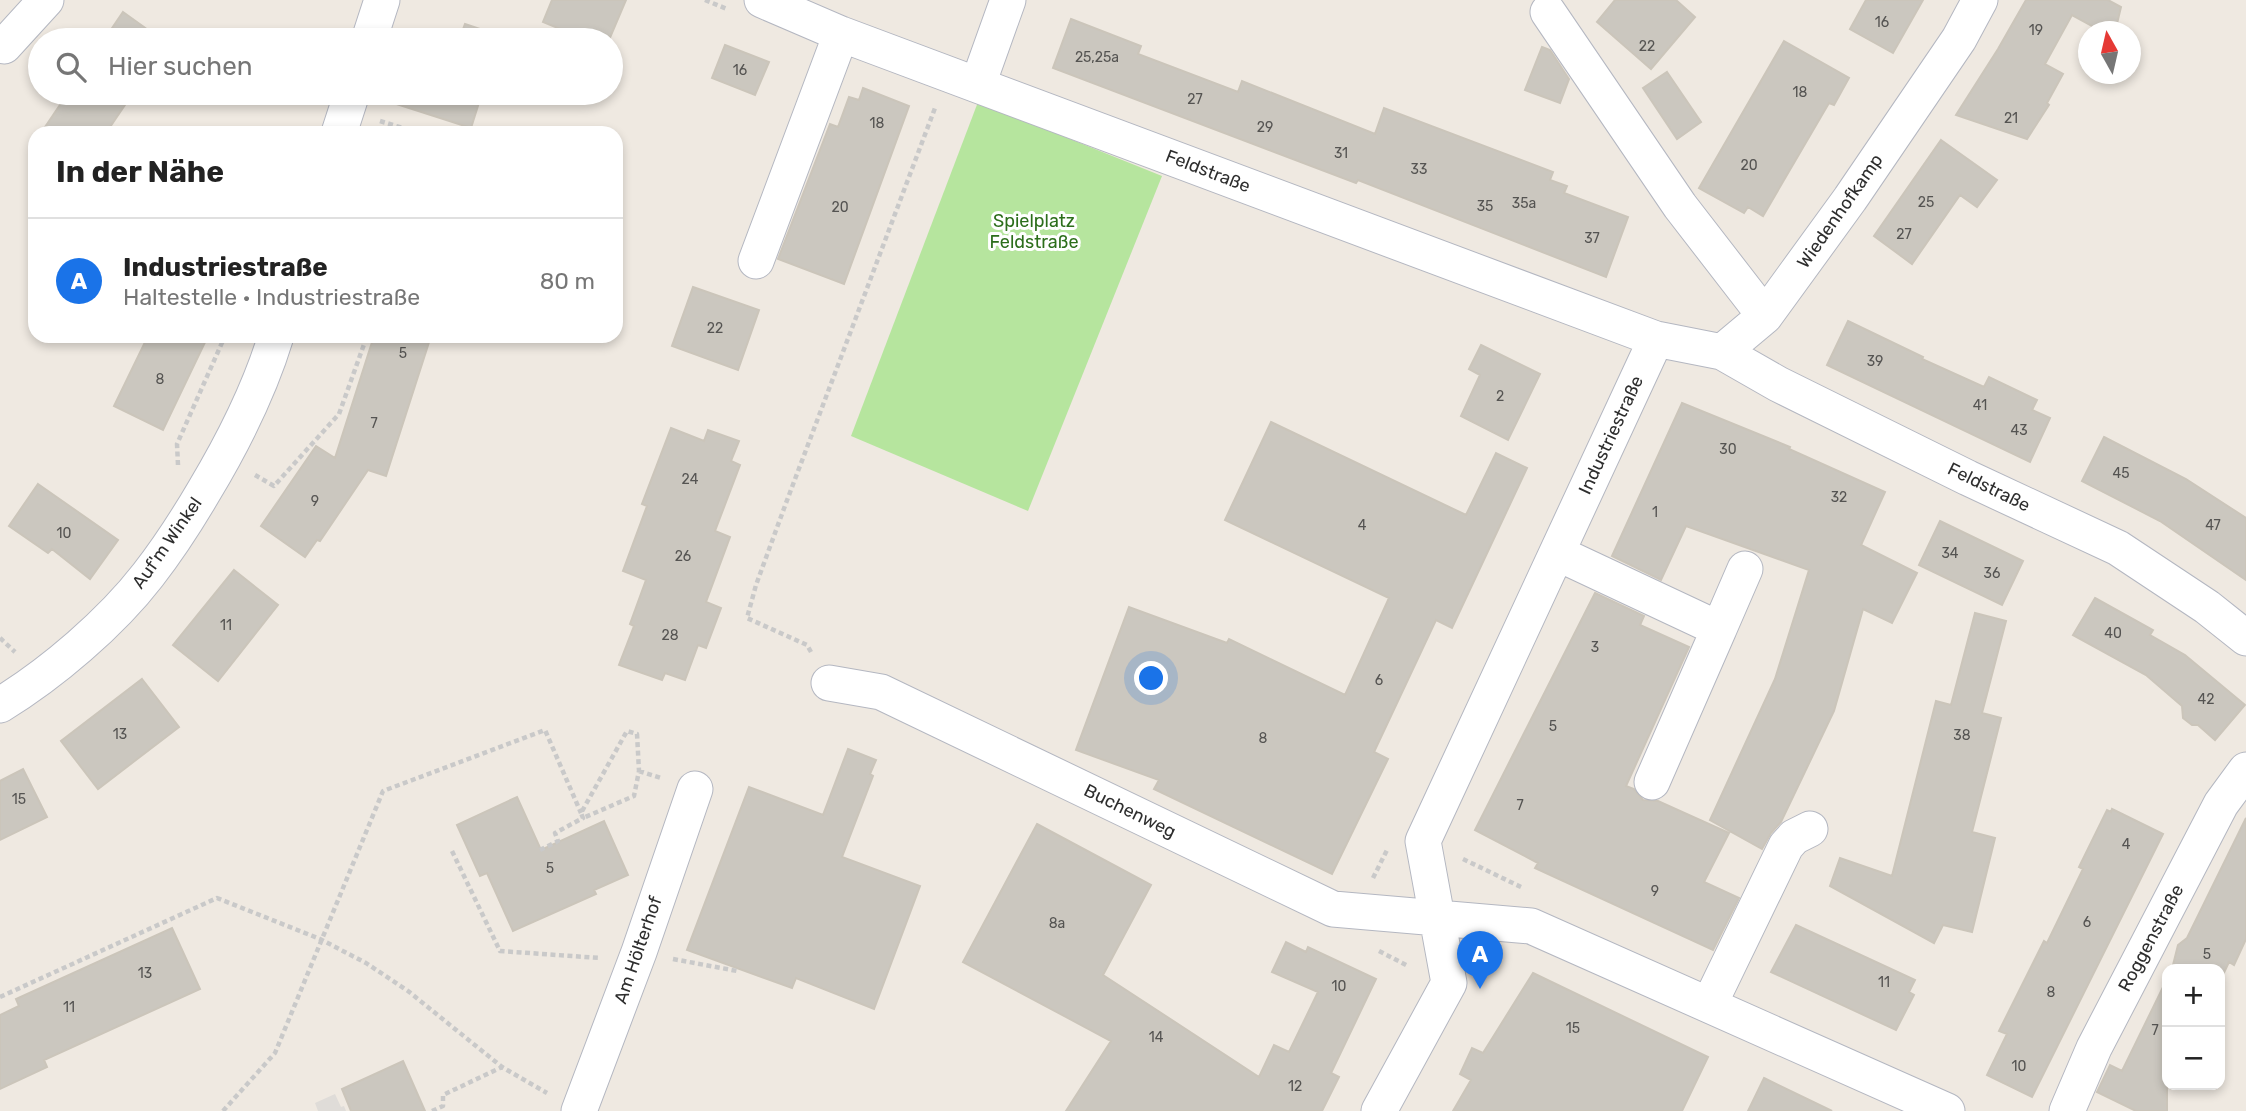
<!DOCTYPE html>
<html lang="de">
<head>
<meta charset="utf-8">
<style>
	body { margin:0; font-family:Rubik,sans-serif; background:#f6f6f6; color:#222 }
	.controls { position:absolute; right:21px; bottom:21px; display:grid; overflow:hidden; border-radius:14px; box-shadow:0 4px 10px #0003 }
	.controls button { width:63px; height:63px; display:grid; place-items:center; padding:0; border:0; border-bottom:2px solid #e0e0e0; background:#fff; color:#222; font:35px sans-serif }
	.compass { position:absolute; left:2078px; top:21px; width:63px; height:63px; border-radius:50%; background:#fff; box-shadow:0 4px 10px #0003; rotate:352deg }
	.you { position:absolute; left:1152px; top:679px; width:24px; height:24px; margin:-18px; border:5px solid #fff; border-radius:50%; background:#1a73e8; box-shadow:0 0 0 10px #1a73e833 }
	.badge { display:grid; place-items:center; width:46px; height:46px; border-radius:50%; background:#1a73e8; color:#fff; font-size:23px; font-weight:700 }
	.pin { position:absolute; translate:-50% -58px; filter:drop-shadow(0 2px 4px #0008) }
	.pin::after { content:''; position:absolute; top:37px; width:24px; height:21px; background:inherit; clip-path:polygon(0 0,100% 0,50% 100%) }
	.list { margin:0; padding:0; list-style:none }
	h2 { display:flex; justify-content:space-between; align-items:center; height:91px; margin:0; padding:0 28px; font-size:30px }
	h2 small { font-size:23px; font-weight:400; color:#767676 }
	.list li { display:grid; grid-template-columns:46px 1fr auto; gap:21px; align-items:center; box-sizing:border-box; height:126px; padding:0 28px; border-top:2px solid #e0e0e0 }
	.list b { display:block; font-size:26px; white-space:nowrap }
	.list p { margin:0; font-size:23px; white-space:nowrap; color:#767676 }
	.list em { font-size:23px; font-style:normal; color:#767676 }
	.icon { flex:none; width:38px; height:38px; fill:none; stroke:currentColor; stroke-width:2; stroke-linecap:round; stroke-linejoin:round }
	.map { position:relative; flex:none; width:2246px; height:1111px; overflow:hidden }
	.search { position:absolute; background:#fff; box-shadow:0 4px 10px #0003; left:28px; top:28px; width:595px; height:77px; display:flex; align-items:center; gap:18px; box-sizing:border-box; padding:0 24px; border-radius:38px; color:#767676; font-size:26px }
	.panel { position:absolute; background:#fff; box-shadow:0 4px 10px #0003; left:28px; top:126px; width:595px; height:217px; border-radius:21px }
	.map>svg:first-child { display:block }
	.green { fill:#b6e59e }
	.plaza { fill:#dfdcd8 }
	.building { fill:#cbc7bf; stroke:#cbc5ba; stroke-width:2 }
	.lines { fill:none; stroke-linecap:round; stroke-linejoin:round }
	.minor-casing { stroke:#b4b7c1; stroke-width:37 }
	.path { stroke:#c9c9c9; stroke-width:4.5; stroke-dasharray:5 3.5; stroke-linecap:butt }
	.minor { stroke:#fff; stroke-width:35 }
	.labels { text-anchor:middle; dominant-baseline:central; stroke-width:6; stroke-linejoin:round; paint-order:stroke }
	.number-label { font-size:14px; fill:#555452 }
	.street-label { font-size:18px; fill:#2e2e2e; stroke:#fff }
	.park-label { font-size:18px; fill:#2c6e1b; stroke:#fff }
</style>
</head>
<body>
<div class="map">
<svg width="2246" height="1111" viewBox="0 0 2246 1111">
	<rect width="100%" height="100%" fill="#efe9e1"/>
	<path class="green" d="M978 102 1162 176 1028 511 851 436Z"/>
	<path class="plaza" d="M335 1094 341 1107 344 1106 346 1111H318L315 1103Z"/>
	<path class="building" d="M552 0H626L609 40H587L543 22Z
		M1615 0H1676L1695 17 1651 69 1597 22Z
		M1866 0H1923L1893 53 1850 29Z
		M2026 0H2108L2121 7 2115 32H2103L2072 15 2045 64 2063 74 2047 103 2049 105 2027 139 1956 115 1998 49Z
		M123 12 162 40H104Z
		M1071 19 1141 46 1138 54 1238 92 1242 81 1375 134 1384 108 1553 172 1550 180 1567 186 1564 193 1628 217 1606 277 1358 180 1356 183 1053 68Z
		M465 24 501 36 499 40H459Z
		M1784 41 1849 78 1834 105 1829 103 1763 216 1748 207 1744 213 1699 188Z
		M725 45 769 62 755 95 712 78Z
		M1542 47 1550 50 1569 79 1560 103 1525 90Z
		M1667 72 1701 122 1677 139 1643 88Z
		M863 88 909 106 844 284 778 259 830 124 838 127 849 97 859 100Z
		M68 93H133L106 133H41Z
		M382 93H482L471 128 381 99Z
		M1941 140 1997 180 1977 207 1960 195 1912 264 1874 236Z
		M693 287 759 310 738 370 672 346Z
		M1848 321 1923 357 1922 359 1984 387 1989 377 2037 400 2032 410 2050 418 2030 462 1827 365Z
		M148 336H208L163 430 114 406Z
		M374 336H431L386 476 368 470 320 541 317 540 305 557 261 526 316 446 335 458Z
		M1481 345 1540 374 1508 440 1461 416 1480 375 1469 369Z
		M1682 403 1790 447 1789 449 1885 492 1861 545 1917 573 1892 623 1863 609 1834 711 1781 822 1771 833 1762 849 1710 820 1775 679 1809 570 1686 526 1661 580 1612 556Z
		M1271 422 1466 515 1496 453 1527 468 1452 628 1436 620 1374 752 1388 759 1332 874 1154 789 1159 780 1076 750 1129 607 1227 643 1229 639 1345 695 1389 598 1225 520Z
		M671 428 704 441 708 430 739 441 731 461 740 465 715 531 730 537 706 602 721 608 706 648 698 645 685 680 665 673 662 680 619 665 634 626 630 624 646 580 623 571 647 506 642 504Z
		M2104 437 2186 479 2246 518V580L2160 521 2082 481Z
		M38 484 118 540 90 579 52 549 48 553 9 526Z
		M1940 521 2023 561 2002 605 1919 565Z
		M234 570 278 605 218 681 173 645Z
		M1595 593 1644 616 1640 625 1689 647 1626 786 1634 789 1643 800 1658 801 1729 833 1704 882 1739 898 1713 950 1535 868 1538 863 1475 830Z
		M2095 598 2153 630 2150 635 2185 655 2245 705 2215 740 2198 725H2192L2183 718 2182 706 2146 675 2073 635Z
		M1975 613 2006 621 1982 713 2001 718 1972 832 1995 838 1972 932 1943 925 1934 943 1830 886 1840 858 1892 876 1936 701 1951 705Z
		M142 679 179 727 98 789 61 741Z
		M848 749 876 760 870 774 873 776 842 857 920 886 874 1009 796 978 792 988 687 950 749 787 823 815Z
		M23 769 47 817 0 840V781Z
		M517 797 541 850 604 821 628 875 594 890 596 894 513 931 487 873 480 876 457 825Z
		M2112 809 2163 834 2032 1097 1987 1075 2007 1034 1999 1031 2044 941 2047 943 2083 869 2079 867 2107 810 2111 812Z
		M2246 818V939L2234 965 2229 962 2220 981V969H2172L2178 945 2187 938Z
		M1037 824 1151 885 1103 975 1259 1077 1274 1045 1289 1052 1318 992 1272 972 1286 942 1306 952 1308 947 1376 979 1331 1073 1339 1077 1322 1111H1066L1111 1041 963 962Z
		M1796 925 1915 980 1909 992 1914 995 1896 1030 1771 972Z
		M172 928 200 989 44 1060 47 1067 0 1089V1015L19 1006 16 999Z
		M1533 973 1708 1057 1682 1111H1453L1471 1080 1460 1074 1472 1048 1483 1053Z
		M2167 979V1111H2136L2097 1092 2110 1065 2122 1071Z
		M403 1061 425 1111H351L342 1089Z
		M1764 1078 1832 1111H1748Z"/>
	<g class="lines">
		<g class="minor-casing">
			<path id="minor" d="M762 0 841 34 1656 339 1722 352 1778 384 1968 478 2118 548 2207 607 2246 638
				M1548 12 1680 206 1765 316
				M369 40 382 0
				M4 46 46 0
				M978 84 1008 0
				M339 133 352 93
				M756 261 841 34
				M1722 352 1765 316 1850 199 1959 39 1980 0
				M1557 553 1719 629 1652 782
				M1719 629 1745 569
				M829 683 881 692 1333 909 1531 926 1947 1111
				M0 705C51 674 111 623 148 575 169 548 187 520 204 491 234 441 259 392 276 336
				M1709 1005 1786 846 1794 837 1810 829
				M579 1111 639 952 695 789
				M1379 1111 1449 983 1423 841 1656 339
				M2067 1111 2094 1048 2221 804 2246 770"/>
		</g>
		<path class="path" d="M705 0 727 9
			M380 121 409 130V133
			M178 465 177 444 225 336
			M255 475 274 486 339 414 367 336
			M0 638 15 652
			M811 652 807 645 747 618 756 585 786 503 935 108
			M639 771 661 778
			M540 850 558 841 555 833 583 818 581 813 627 731 637 734 639 771 634 796 583 818
			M452 851 500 951 600 958
			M1463 859 1521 887
			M1373 878 1388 848
			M1379 951 1408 966
			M673 959 737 971
			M0 997 217 898 320 939 366 963 408 991 502 1067 547 1093
			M223 1111 275 1053 383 791 545 730 581 813
			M432 1111 443 1106V1095L502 1067"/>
		<use href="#minor" class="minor"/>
	</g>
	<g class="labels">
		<g class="number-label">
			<text x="1882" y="22">16</text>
			<text x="2036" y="30">19</text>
			<text x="1647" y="46">22</text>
			<text x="1097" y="57">25,25a</text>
			<text x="740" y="70">16</text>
			<text x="1800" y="92">18</text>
			<text x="1195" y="99">27</text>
			<text x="2011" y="118">21</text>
			<text x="877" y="123">18</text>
			<text x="1265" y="127">29</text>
			<text x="1341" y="153">31</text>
			<text x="1749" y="165">20</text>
			<text x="1419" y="169">33</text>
			<text x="1926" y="202">25</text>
			<text x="1524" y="203">35a</text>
			<text x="1485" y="206">35</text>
			<text x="840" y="207">20</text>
			<text x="1904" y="234">27</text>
			<text x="1592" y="238">37</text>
			<text x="715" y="328">22</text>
			<text x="403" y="353">5</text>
			<text x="1875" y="361">39</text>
			<text x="160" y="379">8</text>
			<text x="1500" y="396">2</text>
			<text x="1980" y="405">41</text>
			<text x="374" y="423">7</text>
			<text x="2019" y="430">43</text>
			<text x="1728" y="449">30</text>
			<text x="2121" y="473">45</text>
			<text x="690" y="479">24</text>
			<text x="1839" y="497">32</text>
			<text x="315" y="501">9</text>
			<text x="1655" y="512">1</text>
			<text x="1362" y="525">4</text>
			<text x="2213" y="525">47</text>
			<text x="64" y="533">10</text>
			<text x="1950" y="553">34</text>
			<text x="683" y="556">26</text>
			<text x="1992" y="573">36</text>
			<text x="226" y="625">11</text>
			<text x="2113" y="633">40</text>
			<text x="670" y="635">28</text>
			<text x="1595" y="647">3</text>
			<text x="1379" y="680">6</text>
			<text x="2206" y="699">42</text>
			<text x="1553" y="726">5</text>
			<text x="120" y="734">13</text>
			<text x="1962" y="735">38</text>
			<text x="1263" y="738">8</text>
			<text x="19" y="799">15</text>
			<text x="1520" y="805">7</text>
			<text x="2126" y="844">4</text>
			<text x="550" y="868">5</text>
			<text x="1655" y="891">9</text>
			<text x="2087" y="922">6</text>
			<text x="1057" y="923">8a</text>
			<text x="2207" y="954">5</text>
			<text x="145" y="973">13</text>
			<text x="1884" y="982">11</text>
			<text x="1339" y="986">10</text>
			<text x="2051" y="992">8</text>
			<text x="69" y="1007">11</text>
			<text x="1573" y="1028">15</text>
			<text x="2155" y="1030">7</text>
			<text x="1156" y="1037">14</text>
			<text x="2019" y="1066">10</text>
			<text x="1295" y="1086">12</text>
		</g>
		<g class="street-label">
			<text transform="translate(1208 171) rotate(21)">Feldstraße</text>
			<text transform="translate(1840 211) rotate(-55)">Wiedenhofkamp</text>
			<text transform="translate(1611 435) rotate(-65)">Industriestraße</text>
			<text transform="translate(1989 487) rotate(26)">Feldstraße</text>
			<text transform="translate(167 543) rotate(-55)">Auf'm Winkel</text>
			<text transform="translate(1130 811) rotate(26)">Buchenweg</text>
			<text transform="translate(2151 938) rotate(-62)">Roggenstraße</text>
			<text transform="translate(638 950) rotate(-71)">Am Hölterhof</text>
		</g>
		<g class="park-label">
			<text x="1034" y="221">Spielplatz<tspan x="1034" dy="21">Feldstraße</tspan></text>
		</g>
	</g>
</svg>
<div class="controls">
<button>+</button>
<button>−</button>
</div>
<svg class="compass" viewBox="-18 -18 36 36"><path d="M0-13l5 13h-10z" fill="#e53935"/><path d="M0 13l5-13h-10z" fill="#767676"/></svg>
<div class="you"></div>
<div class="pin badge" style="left:1480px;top:989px">A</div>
<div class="search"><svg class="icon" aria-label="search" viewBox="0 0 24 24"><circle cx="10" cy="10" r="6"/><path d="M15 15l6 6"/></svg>Hier suchen</div>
<section class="panel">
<h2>In der Nähe<small></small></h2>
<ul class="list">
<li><span class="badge">A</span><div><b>Industriestraße</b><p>Haltestelle · Industriestraße</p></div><em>80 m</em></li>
</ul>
</section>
</div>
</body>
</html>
